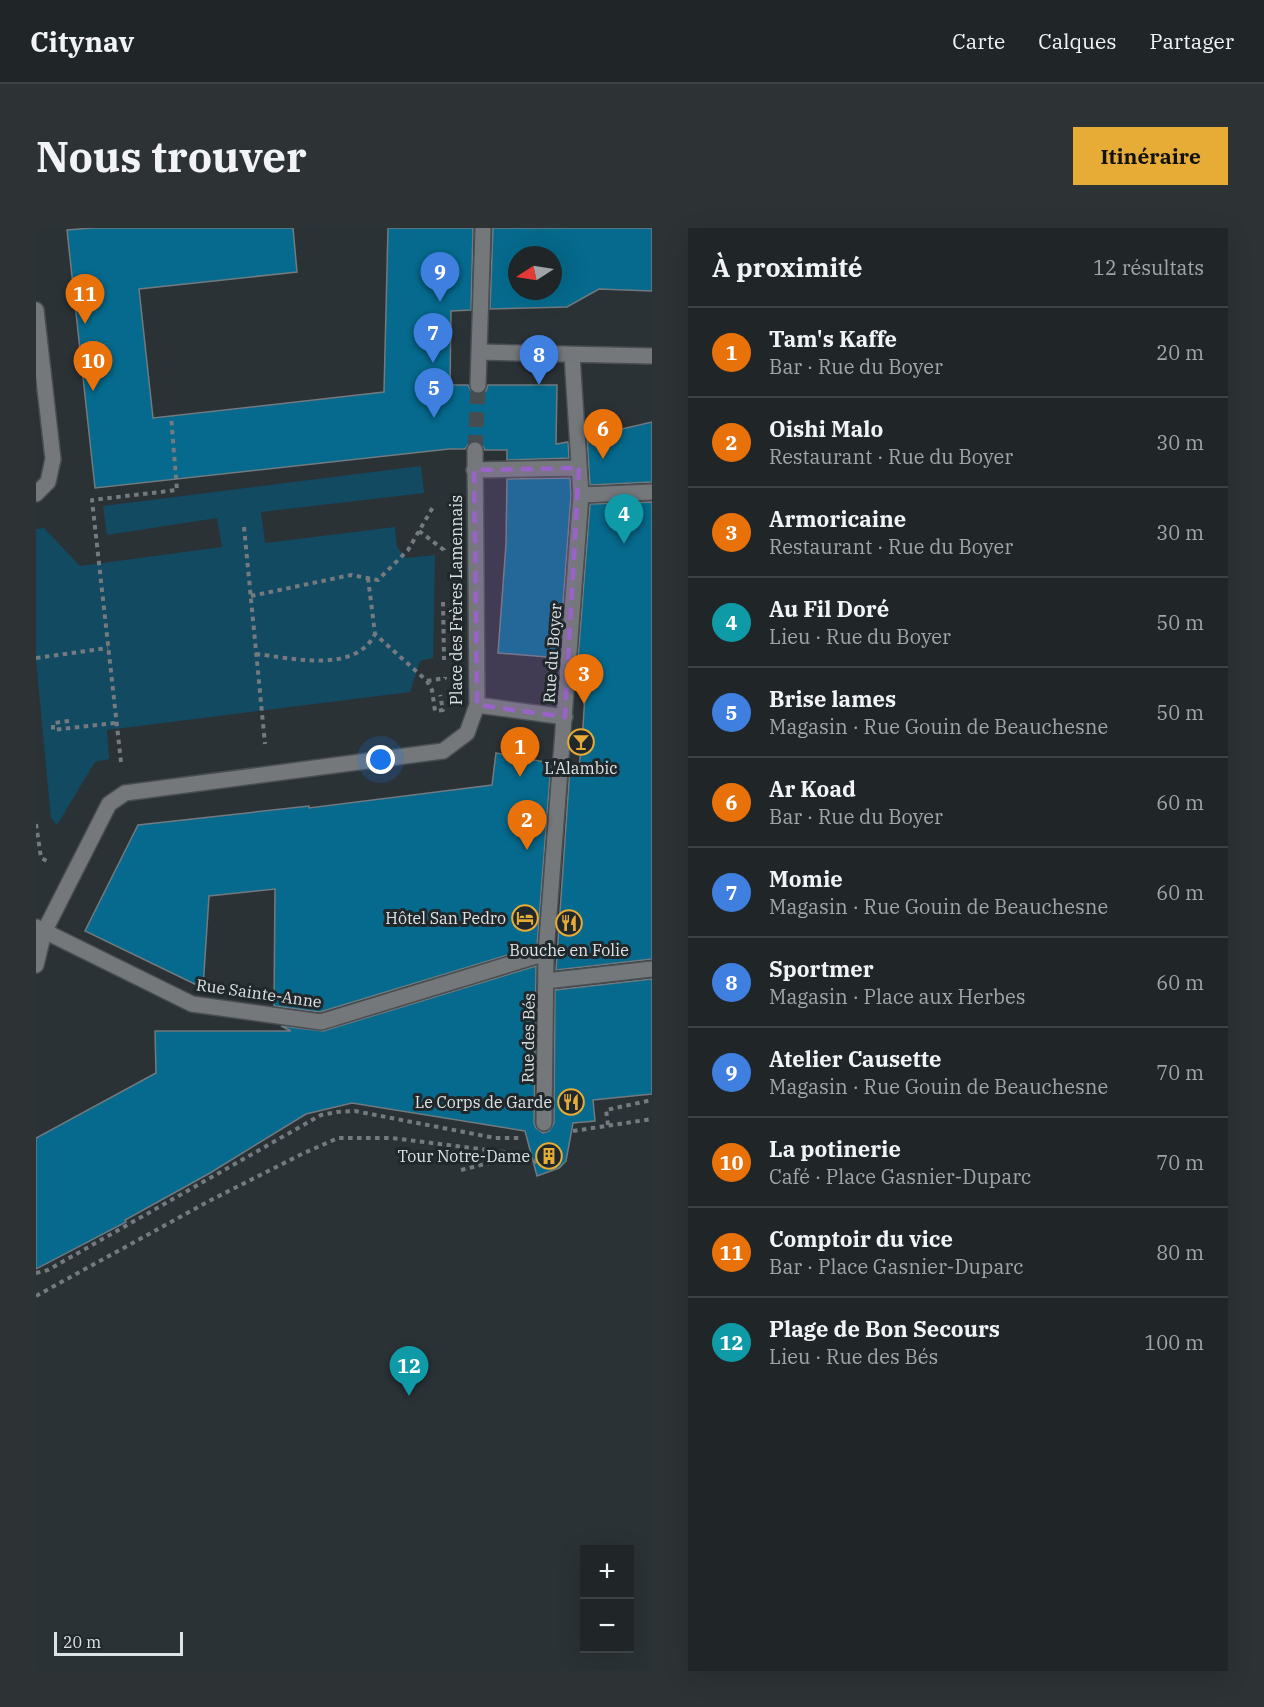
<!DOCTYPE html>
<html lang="fr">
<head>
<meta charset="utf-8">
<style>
	body { margin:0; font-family:"IBM Plex Serif",serif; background:#2d3234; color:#f1f3f6 }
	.controls { position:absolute; right:18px; bottom:18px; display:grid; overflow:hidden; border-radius:0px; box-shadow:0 6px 24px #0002 }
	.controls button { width:54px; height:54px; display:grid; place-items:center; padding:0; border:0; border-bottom:2px solid #3d4345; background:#202628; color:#f1f3f6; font:30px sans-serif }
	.compass { position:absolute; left:472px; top:18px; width:54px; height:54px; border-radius:50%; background:#202628; box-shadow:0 6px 24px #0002; rotate:258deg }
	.scale { position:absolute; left:18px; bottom:15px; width:129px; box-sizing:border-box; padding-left:6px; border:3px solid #dee3e5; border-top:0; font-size:16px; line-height:21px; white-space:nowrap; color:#dee3e5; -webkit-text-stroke:4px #21282c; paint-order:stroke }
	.you { position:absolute; left:345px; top:532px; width:21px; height:21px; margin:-15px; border:4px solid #fff; border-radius:50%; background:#1a73e8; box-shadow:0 0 0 9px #1a73e833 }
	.badge { display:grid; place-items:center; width:39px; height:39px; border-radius:50%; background:#e6ac36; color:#fff; font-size:20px; font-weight:700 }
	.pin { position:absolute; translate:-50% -50px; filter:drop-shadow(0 2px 3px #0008) }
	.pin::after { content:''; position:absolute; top:32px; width:21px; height:18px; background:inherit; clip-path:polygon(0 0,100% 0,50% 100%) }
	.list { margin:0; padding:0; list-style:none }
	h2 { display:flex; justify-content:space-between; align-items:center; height:78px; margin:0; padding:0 24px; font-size:26px }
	h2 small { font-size:20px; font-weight:400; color:#a2a5a8 }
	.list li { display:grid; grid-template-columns:39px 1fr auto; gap:18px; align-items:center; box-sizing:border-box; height:90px; padding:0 24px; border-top:2px solid #3d4345 }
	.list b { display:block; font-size:22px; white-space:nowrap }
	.list p { margin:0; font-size:20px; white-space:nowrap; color:#a2a5a8 }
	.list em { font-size:20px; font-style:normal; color:#a2a5a8 }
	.map { position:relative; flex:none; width:616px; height:1443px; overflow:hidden; border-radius:0px }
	header { display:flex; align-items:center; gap:36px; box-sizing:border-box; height:84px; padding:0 30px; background:#202628; border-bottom:2px solid #3d4345 }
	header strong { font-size:28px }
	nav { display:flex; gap:33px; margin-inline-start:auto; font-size:21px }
	.intro { display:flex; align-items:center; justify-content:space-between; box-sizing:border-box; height:144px; padding:0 36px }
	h1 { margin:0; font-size:42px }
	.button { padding:15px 27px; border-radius:0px; background:#e6ac36; color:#111; font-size:21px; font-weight:700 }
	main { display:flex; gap:36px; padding:0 36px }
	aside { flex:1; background:#202628; border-radius:0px; box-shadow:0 6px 24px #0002 }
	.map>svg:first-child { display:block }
	.green { fill:#124a62 }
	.building { fill:#056a8d; stroke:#717a7f; stroke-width:1.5; fill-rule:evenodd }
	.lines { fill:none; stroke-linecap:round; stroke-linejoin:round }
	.minor-tunnel { stroke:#464d50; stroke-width:15; stroke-dasharray:15 8; stroke-linecap:butt }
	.minor-casing { stroke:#484e52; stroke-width:18 }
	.path { stroke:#747a7d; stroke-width:4; stroke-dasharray:4.5 4.5; stroke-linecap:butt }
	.minor { stroke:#74787a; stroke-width:15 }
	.marked { fill:#9963ca; fill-opacity:0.2; stroke:#9963ca; stroke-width:4.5; stroke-dasharray:12 8; stroke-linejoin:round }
	.labels { text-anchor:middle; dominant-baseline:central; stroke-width:6; stroke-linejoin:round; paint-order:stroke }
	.street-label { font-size:16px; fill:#dee3e5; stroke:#21282c }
	.poi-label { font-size:16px; fill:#dee3e5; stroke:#21282c; text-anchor:end }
</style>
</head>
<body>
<header>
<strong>Citynav</strong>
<nav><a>Carte</a><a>Calques</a><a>Partager</a></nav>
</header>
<div class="intro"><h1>Nous trouver</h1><a class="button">Itinéraire</a></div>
<main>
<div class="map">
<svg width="616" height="1443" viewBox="0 0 616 1443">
	<rect width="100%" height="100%" fill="#2b3236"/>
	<path class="green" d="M385 238 388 265 225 284 229 315 359 299 361 319 370 330 399 327 397 430 384 433 374 464 71 502 73 531 59 534 21 597 15 590 0 432V301L8 300 44 338 186 319 181 290 71 307 67 278Z"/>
	<path class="building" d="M56 0H257L261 44 103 61 117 190 348 164 352 0H437L435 82 415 83 414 157H432L436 165 442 167 450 163 452 157H521L520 216 532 214 533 230 471 232V222H449L444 214 438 212 434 214 429 221H413L59 260 31 2Z
		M457 0H616V63L563 61 531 79 454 81ZM481 27H517V63H481Z
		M616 194V254L554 257 551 209Z
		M534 250 535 267 523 430 462 425 470 316 471 251Z
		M616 274V731L520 742 534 539 543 541 547 499 551 432 542 431 554 276Z
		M460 525 515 535 501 718 284 784 238 778 239 661 173 668 167 760 49 703 102 597 273 578V580L456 557Z
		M500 738 498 895 500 900 507 905 513 903 518 895 519 762 616 751V866L557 872 559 893 537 895 530 933 523 940 501 948 489 903 316 875 270 886 174 945 89 992 90 994 0 1041V910L120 845 119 803H255L245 798 287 803Z"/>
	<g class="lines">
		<path class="minor-tunnel" d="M439 222 442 157"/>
		<g class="minor-casing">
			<path id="minor" d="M0 82 17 231 12 254 0 266
				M443 124 616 128
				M442 157 447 0
				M438 242 543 240
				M545 267 616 264
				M441 477 529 489
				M0 699 156 776 285 794 510 725
				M0 737 8 704 73 576 89 565 407 523 431 505 441 477 439 222
				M510 753 616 741
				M508 895 510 725 545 267 536 127"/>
		</g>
		<path class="path" d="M208 299 229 516
			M383 303 408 322V324
			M332 350 339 406 391 453 396 462 399 483 407 482 404 467
			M215 368 315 347 342 352 372 322 397 279
			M407 374 408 432
			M220 426C256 430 319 446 339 406
			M0 430 72 420
			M391 453 409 450V449
			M33 493 17 495V502L80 495
			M85 534 56 272 141 262 135 188
			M0 596 5 630 11 633
			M572 897 570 882 616 872
			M537 903 616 891
			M498 935 508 924
			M425 942 473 930 494 934
			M0 1045 12 1042 285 887 301 884 319 883 459 910H485
			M0 1068 175 972 266 926 302 910H356L468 924 486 928 498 935"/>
		<use href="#minor" class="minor"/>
	</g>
	<path class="marked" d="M543 240 529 489 441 477 438 242Z"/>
	<defs>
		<g id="bar-ring" transform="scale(1.35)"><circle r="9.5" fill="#21282c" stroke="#e6ac36" stroke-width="1.5"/><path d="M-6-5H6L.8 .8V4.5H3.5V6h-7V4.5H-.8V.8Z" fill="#e6ac36"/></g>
		<g id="hotel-ring" transform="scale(1.35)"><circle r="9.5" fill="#21282c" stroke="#e6ac36" stroke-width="1.5"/><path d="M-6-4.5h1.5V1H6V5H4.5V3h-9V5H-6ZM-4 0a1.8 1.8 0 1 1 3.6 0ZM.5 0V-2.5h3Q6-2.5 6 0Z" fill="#e6ac36"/></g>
		<g id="restaurant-ring" transform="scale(1.35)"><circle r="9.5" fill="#21282c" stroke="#e6ac36" stroke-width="1.5"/><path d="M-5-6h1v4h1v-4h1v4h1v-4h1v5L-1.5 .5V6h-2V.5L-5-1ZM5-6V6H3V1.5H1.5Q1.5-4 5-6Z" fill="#e6ac36"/></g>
		<g id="building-ring" transform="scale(1.35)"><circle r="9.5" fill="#21282c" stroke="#e6ac36" stroke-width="1.5"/><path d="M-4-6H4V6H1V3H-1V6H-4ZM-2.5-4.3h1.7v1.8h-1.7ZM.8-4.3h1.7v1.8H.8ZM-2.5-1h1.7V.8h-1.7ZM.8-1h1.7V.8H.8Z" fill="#e6ac36"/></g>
	</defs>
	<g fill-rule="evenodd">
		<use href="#bar-ring" x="545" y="514"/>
		<use href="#hotel-ring" x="489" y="690"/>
		<use href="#restaurant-ring" x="533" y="695"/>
		<use href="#restaurant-ring" x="535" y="874"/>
		<use href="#building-ring" x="513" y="928"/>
	</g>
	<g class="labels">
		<g class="street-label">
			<text transform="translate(420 372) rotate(-90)">Place des Frères Lamennais</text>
			<text transform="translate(516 425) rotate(-86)">Rue du Boyer</text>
			<text transform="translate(223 765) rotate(8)">Rue Sainte-Anne</text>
			<text transform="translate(492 810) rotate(-89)">Rue des Bés</text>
		</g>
		<g class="poi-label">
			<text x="545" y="540" text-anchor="middle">L'Alambic</text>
			<text x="470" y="690">Hôtel San Pedro</text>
			<text x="533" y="722" text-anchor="middle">Bouche en Folie</text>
			<text x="516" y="874">Le Corps de Garde</text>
			<text x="494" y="928">Tour Notre-Dame</text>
		</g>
	</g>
</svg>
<div class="controls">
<button>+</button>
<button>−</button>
</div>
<svg class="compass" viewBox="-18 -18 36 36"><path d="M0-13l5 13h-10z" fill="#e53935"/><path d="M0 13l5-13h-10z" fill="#a2a5a8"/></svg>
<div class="scale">20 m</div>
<div class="you"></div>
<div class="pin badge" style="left:484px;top:549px;background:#e8710a">1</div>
<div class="pin badge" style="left:491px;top:622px;background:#e8710a">2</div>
<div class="pin badge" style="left:548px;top:476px;background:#e8710a">3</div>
<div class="pin badge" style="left:588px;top:316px;background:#0f9aa8">4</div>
<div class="pin badge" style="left:398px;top:190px;background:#3f7fe0">5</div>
<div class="pin badge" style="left:567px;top:231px;background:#e8710a">6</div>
<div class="pin badge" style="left:397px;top:135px;background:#3f7fe0">7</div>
<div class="pin badge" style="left:503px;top:157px;background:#3f7fe0">8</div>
<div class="pin badge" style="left:404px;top:74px;background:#3f7fe0">9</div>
<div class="pin badge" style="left:57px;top:163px;background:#e8710a">10</div>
<div class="pin badge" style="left:49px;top:96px;background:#e8710a">11</div>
<div class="pin badge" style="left:373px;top:1168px;background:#0f9aa8">12</div>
</div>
<aside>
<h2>À proximité<small>12 résultats</small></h2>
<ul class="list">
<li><span class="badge" style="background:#e8710a">1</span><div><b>Tam's Kaffe</b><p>Bar · Rue du Boyer</p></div><em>20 m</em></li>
<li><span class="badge" style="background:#e8710a">2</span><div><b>Oishi Malo</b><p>Restaurant · Rue du Boyer</p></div><em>30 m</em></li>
<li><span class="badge" style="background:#e8710a">3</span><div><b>Armoricaine</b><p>Restaurant · Rue du Boyer</p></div><em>30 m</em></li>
<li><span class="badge" style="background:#0f9aa8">4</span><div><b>Au Fil Doré</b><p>Lieu · Rue du Boyer</p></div><em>50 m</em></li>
<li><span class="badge" style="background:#3f7fe0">5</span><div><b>Brise lames</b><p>Magasin · Rue Gouin de Beauchesne</p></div><em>50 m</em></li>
<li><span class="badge" style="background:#e8710a">6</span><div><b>Ar Koad</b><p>Bar · Rue du Boyer</p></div><em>60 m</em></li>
<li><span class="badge" style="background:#3f7fe0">7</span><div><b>Momie</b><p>Magasin · Rue Gouin de Beauchesne</p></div><em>60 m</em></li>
<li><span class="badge" style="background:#3f7fe0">8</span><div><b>Sportmer</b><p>Magasin · Place aux Herbes</p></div><em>60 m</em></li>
<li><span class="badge" style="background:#3f7fe0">9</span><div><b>Atelier Causette</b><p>Magasin · Rue Gouin de Beauchesne</p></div><em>70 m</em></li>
<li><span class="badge" style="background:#e8710a">10</span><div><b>La potinerie</b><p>Café · Place Gasnier-Duparc</p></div><em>70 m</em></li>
<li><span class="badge" style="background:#e8710a">11</span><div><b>Comptoir du vice</b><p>Bar · Place Gasnier-Duparc</p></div><em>80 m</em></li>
<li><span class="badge" style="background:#0f9aa8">12</span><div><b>Plage de Bon Secours</b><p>Lieu · Rue des Bés</p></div><em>100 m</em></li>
</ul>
</aside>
</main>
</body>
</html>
